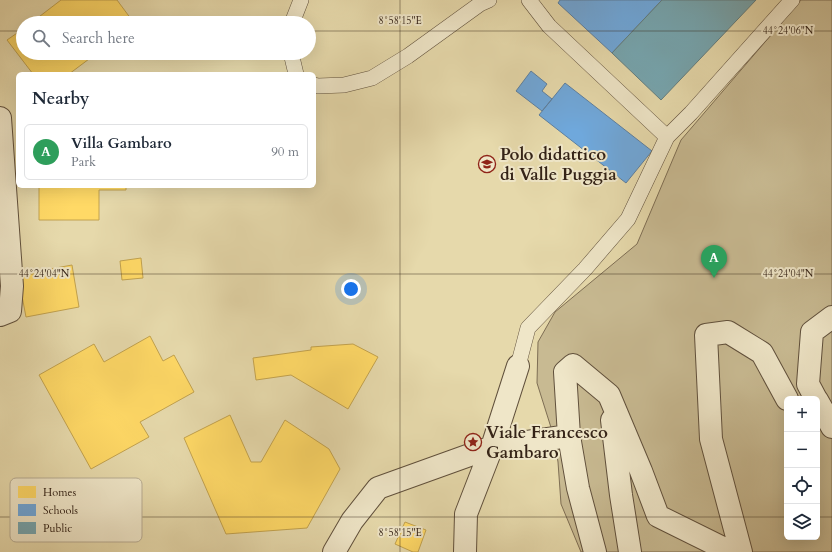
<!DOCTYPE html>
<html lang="en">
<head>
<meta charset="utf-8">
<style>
	body { margin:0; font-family:Cardo,serif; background:#f2f2f3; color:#1f2937 }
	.controls { position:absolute; right:12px; bottom:12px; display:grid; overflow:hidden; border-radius:6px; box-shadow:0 4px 16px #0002 }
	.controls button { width:36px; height:36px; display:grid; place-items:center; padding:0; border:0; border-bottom:1px solid #e0e1e3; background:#fff; color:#1f2937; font:20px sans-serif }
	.you { position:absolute; left:351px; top:289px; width:14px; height:14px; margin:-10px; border:3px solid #fff; border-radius:50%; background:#1a73e8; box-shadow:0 0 0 6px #1a73e833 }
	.badge { display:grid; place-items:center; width:26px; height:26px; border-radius:50%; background:#0f766e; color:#fff; font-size:13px; font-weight:700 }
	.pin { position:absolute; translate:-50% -33px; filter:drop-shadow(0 1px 2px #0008) }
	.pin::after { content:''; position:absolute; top:21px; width:14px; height:12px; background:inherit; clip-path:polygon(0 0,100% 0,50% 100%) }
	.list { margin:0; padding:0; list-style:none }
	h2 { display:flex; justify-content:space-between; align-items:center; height:52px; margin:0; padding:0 16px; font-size:17px }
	h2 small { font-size:13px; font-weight:400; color:#747a83 }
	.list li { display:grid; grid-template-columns:26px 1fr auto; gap:12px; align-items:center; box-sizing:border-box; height:56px; margin:0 8px 8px; padding:0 8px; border:1px solid #e0e1e3; border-radius:6px }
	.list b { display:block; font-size:15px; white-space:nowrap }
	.list p { margin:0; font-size:13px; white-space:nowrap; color:#747a83 }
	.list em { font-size:13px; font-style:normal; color:#747a83 }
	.icon { flex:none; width:22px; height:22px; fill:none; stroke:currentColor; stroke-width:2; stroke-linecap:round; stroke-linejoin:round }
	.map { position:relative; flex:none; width:832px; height:552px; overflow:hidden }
	.search { position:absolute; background:#fff; box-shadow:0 4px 16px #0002; left:16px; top:16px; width:300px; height:44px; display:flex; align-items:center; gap:10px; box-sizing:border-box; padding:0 14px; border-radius:22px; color:#747a83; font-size:15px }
	.panel { position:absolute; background:#fff; box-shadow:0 4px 16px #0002; left:16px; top:72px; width:300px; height:116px; border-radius:6px }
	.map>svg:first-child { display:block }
	.green { fill:#c8ba92; stroke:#7e6e54; fill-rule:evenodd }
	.homes { fill:#ffd966; stroke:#c2a24e }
	.schools { fill:#6fa8dc; stroke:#5d80a1 }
	.public { fill:#76a5af; stroke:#627e81 }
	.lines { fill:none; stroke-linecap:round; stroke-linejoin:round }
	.lane-casing { stroke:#60503c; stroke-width:16 }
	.street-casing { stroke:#60503c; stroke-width:24 }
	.lane { stroke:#efe6c8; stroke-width:15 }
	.street { stroke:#efe6c8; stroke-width:22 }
	.ticks { fill:none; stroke:#342317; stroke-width:1; stroke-opacity:0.45 }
	.labels { text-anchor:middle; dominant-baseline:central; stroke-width:4; stroke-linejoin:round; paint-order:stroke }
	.poi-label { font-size:17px; font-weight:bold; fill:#342317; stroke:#efe6c8; text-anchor:start }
	.key { fill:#efe6c8; stroke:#b7ac93; stroke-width:1 }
	.key-label { font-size:11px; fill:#342317 }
	.ticks-label { font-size:10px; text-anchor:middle; fill:#342317; stroke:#efe6c8; stroke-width:4; stroke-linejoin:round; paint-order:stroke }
</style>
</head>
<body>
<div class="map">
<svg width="832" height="552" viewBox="0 0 832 552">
	<rect width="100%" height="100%" fill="#e6d9ab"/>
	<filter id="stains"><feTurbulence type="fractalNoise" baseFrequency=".005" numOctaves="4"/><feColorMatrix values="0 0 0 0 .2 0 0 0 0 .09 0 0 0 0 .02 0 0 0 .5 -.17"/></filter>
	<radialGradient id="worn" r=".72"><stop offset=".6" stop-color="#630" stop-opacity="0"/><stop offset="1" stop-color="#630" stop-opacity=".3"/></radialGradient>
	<path class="green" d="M801 0H832V552H581L561 504 558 462 554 437 537 383 538 342 555 312 637 244 681 140ZM787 399H817V537H787Z"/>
	<path class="homes" d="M61 0H117L134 23H31Z
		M23 29V53H97L69 74H33L7 40Z
		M39 186H126V190H99V220H39Z
		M141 258 143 278 122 280 120 261Z
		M72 265 79 307 26 317 18 275Z
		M150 336 163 361 174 355 194 392 140 422 149 437 91 469 39 375 94 344 104 362Z
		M353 344 378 357 348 409 291 375 256 380 253 358 311 350V347Z
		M230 415 251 462H261L285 420 329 449 340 469 307 528 226 534 184 438Z
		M405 522 426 530 418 552H413L395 544Z"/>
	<path class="schools" d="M560 0H662L612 53 558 3Z
		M531 71 547 84 542 91 552 99 542 111 516 91Z
		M565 83 652 151 626 183 539 115Z"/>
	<path class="public" d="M662 0H756L661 100 612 53Z"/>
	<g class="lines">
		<g class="lane-casing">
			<path id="lane" d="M529 0 549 26 667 137
				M292 23 301 0
				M291 53 296 74
				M314 85 318 86 344 85 372 78 408 56 480 4 489 0
				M518 366 528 328 585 269 628 219 667 137 691 113 792 0"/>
		</g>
		<g class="street-casing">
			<path id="street" d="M0 118 12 286 10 311 0 315
				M816 399 808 384 812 332 832 317
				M817 400 832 427
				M612 420 621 495 630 552
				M569 436 578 488 595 552
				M334 552 352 521 378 488 492 447 518 366
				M465 552 466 514 492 447 569 436 565 372 573 365 609 395 641 471 658 516 731 552
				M741 552 711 439 706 335 728 332 762 353 787 399"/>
		</g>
		<use href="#lane" class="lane"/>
		<use href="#street" class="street"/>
	</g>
	<path class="ticks" d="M400 0V552M0 31H23M309 31H832M0 274H832M0 517H787M817 517H832"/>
	<defs>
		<g id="university-ring" transform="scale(0.9)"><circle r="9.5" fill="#efe6c8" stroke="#8f2418" stroke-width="1.5"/><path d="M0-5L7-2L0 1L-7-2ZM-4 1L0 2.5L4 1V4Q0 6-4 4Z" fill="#8f2418"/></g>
		<g id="sight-ring" transform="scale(0.9)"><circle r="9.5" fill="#efe6c8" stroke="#8f2418" stroke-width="1.5"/><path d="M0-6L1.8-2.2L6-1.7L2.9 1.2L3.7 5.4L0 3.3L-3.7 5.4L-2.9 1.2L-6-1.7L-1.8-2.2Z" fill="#8f2418"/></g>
	</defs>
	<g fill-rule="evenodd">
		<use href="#university-ring" x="487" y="164"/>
		<use href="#sight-ring" x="473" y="442"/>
	</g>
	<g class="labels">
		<g class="poi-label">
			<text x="500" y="154">Polo didattico<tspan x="500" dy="20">di Valle Puggia</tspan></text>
			<text x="486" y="432">Viale Francesco<tspan x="486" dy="20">Gambaro</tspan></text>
		</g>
	</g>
	<rect x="10" y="478" width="132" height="64" rx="6" class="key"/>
	<rect x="18" y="486" width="18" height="12" fill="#ffd966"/>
	<rect x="18" y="504" width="18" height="12" fill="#6fa8dc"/>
	<rect x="18" y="522" width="18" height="12" fill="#76a5af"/>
	<g class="key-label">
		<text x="43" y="496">Homes</text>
		<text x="43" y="514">Schools</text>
		<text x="43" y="532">Public</text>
	</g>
	<g class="ticks-label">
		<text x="400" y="24">8°58'15"E</text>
		<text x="788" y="34">44°24'06"N</text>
		<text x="44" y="277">44°24'04"N</text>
		<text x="788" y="277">44°24'04"N</text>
		<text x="400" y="536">8°58'15"E</text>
	</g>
	<rect width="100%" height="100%" filter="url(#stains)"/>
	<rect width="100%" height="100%" fill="url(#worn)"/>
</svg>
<div class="controls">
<button>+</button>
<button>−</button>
<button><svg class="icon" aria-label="locate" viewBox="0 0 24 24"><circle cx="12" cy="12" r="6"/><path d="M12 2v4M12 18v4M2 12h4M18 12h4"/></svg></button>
<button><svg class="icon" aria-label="layers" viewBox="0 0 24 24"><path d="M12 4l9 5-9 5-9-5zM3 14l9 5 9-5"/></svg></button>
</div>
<div class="you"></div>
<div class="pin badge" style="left:714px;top:278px;background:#2e9e5b">A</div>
<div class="search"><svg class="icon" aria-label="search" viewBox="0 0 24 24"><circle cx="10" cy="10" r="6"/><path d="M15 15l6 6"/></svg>Search here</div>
<section class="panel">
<h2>Nearby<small></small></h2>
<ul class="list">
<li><span class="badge" style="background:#2e9e5b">A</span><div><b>Villa Gambaro</b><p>Park</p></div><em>90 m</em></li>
</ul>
</section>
</div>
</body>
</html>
